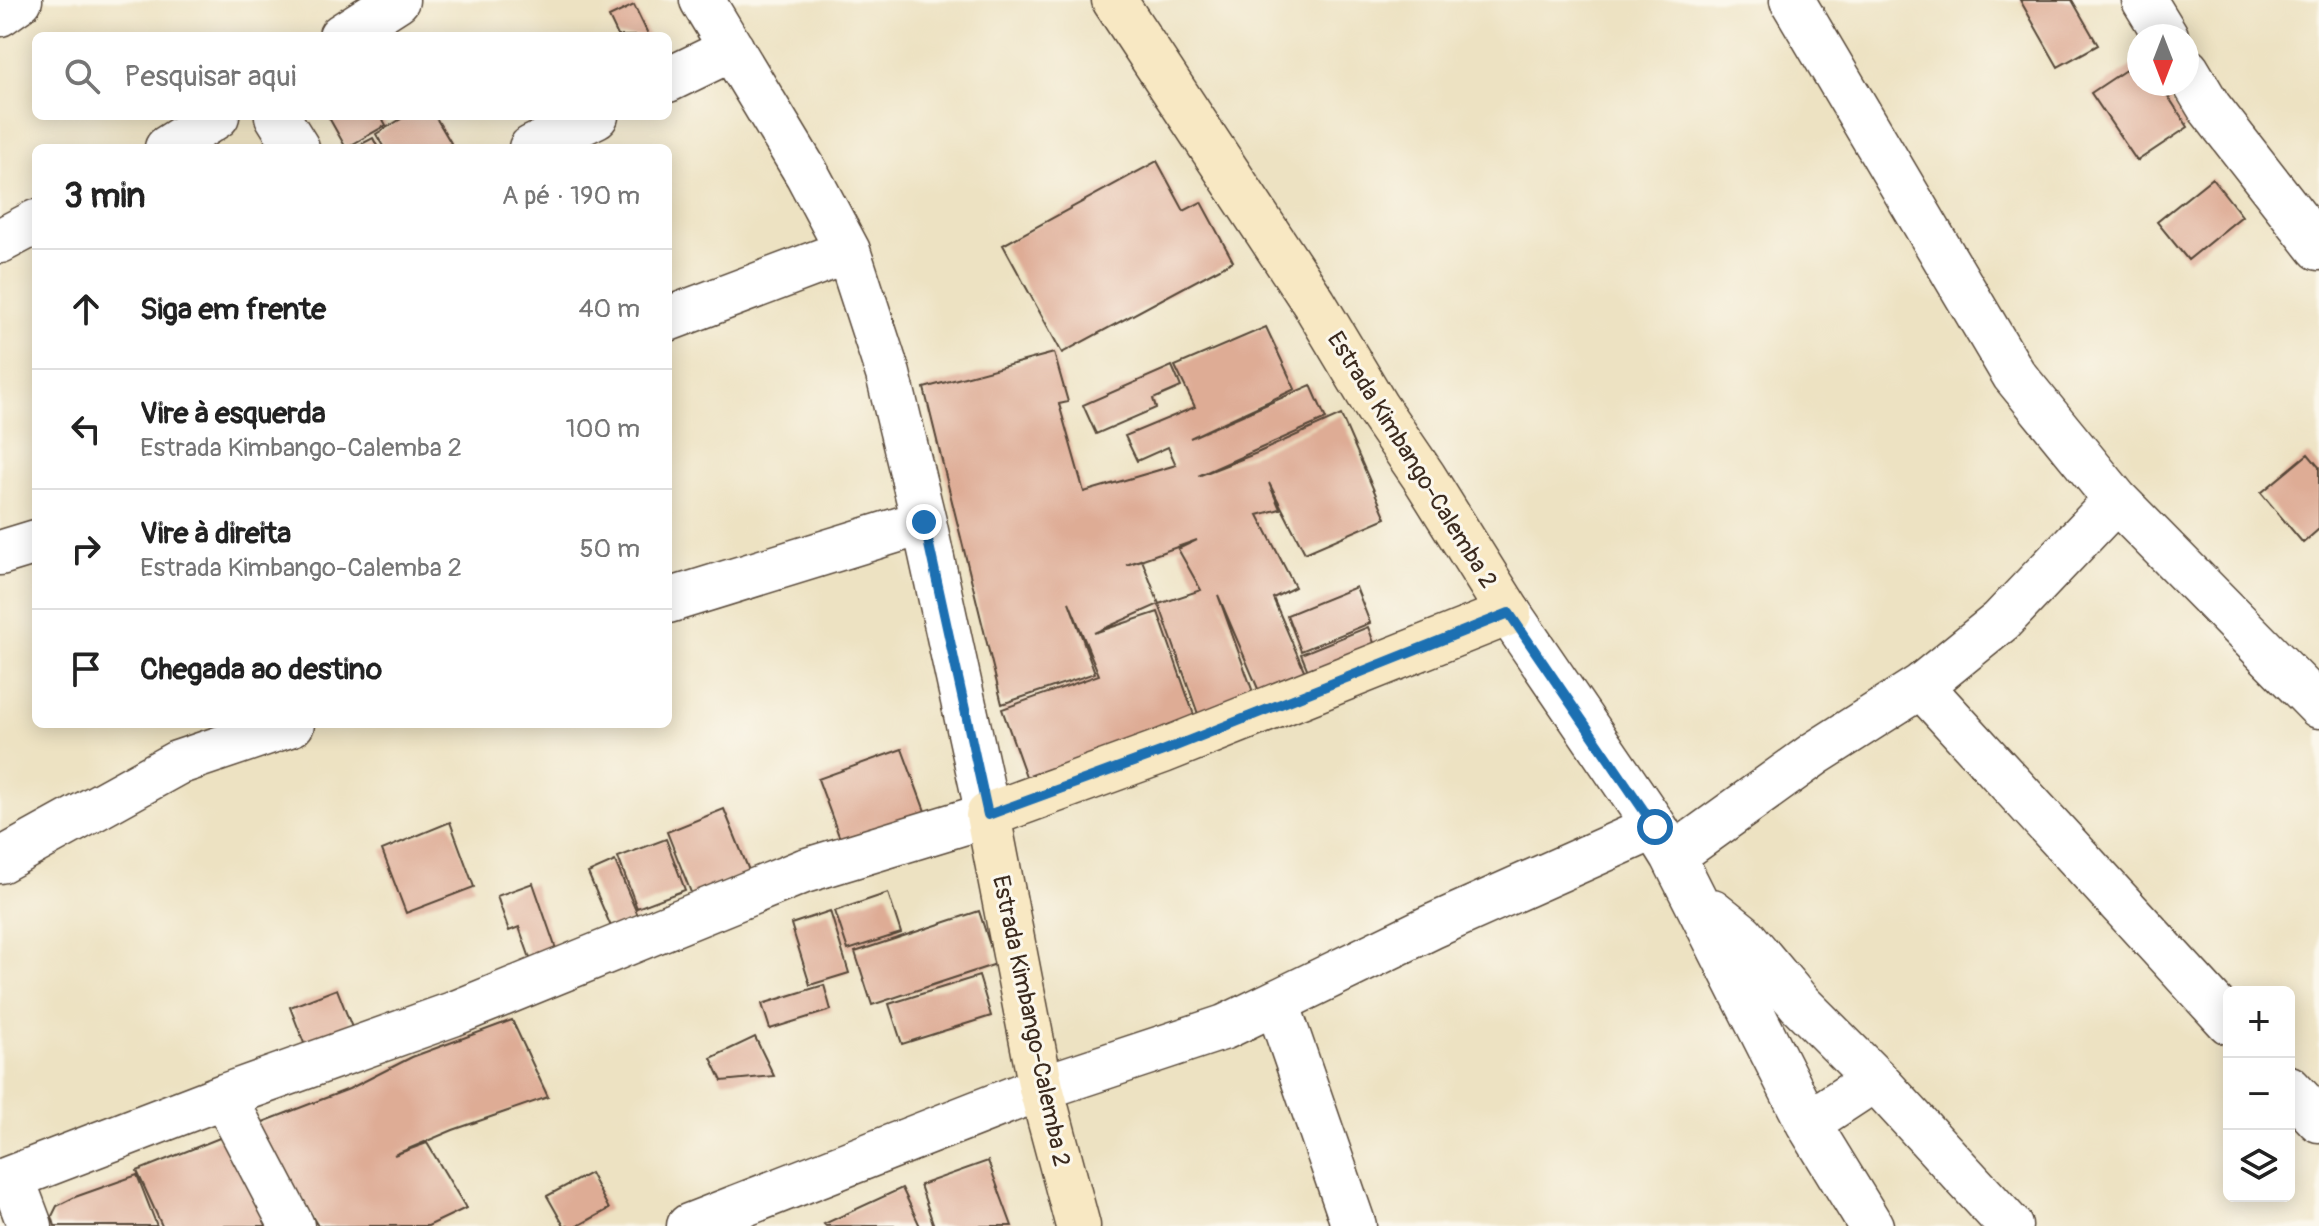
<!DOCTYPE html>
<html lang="pt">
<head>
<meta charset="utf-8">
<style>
	body { margin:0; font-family:Pangolin,sans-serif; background:#f2f2f2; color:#222 }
	.controls { position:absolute; right:24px; bottom:24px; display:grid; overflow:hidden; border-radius:12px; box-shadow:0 4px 20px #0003 }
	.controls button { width:72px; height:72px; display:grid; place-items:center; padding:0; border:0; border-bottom:2px solid #e0e0e0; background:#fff; color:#222; font:40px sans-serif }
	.compass { position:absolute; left:2127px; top:24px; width:72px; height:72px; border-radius:50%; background:#fff; box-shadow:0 4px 20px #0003; rotate:180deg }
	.stop { position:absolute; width:24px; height:24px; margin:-18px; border:6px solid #1f6fb2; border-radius:50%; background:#fff }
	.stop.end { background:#1f6fb2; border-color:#fff; box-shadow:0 2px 8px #0008 }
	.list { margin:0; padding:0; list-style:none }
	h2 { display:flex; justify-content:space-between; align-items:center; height:104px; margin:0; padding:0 32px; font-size:34px }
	h2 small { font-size:26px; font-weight:400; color:#767676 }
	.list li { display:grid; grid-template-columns:52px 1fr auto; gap:24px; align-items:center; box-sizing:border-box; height:120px; padding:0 32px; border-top:2px solid #e0e0e0 }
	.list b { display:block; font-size:30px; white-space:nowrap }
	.list p { margin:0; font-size:26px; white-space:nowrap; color:#767676 }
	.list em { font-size:26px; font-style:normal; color:#767676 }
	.icon { flex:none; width:44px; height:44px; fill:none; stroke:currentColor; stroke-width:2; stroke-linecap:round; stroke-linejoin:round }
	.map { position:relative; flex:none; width:2319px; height:1226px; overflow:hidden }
	.search { position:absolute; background:#fff; box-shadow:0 4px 20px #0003; left:32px; top:32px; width:640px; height:88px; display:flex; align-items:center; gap:20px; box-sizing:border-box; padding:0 28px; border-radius:12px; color:#767676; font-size:30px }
	.panel { position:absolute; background:#fff; box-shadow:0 4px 20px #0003; left:32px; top:144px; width:640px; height:584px; border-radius:12px }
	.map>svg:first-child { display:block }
	.building { fill:#deac95; fill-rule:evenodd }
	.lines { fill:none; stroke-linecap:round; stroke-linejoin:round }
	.minor-casing { stroke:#564637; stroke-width:47 }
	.secondary-casing { stroke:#564637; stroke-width:47 }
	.minor { stroke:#fff; stroke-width:44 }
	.secondary { stroke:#f8e8c3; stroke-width:44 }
	.route { stroke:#1f6fb2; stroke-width:10 }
	.labels { text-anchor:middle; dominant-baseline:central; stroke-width:6; stroke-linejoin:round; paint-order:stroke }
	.street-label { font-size:24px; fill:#3b2a1e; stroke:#fbf7ec }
</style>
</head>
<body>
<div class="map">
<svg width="2319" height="1226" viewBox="0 0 2319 1226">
	<rect width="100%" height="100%" fill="#fbf7ec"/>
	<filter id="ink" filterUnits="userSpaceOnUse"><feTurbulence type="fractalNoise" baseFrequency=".0125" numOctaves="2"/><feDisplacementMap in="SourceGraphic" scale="16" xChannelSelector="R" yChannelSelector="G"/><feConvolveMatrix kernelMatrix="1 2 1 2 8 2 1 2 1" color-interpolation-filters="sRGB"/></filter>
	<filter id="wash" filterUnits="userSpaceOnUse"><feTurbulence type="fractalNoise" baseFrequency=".006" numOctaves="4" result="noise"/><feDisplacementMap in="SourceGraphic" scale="32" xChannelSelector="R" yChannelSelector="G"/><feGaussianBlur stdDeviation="1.8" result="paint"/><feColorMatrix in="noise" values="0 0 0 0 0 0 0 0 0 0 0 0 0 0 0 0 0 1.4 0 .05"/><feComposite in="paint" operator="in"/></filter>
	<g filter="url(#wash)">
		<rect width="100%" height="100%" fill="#ede2c2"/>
		<g id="blocks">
			<path class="building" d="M2020 0H2072L2098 45 2058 67Z
				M634 5 649 36H618L609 17Z
				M2139 61V84H2160L2188 127 2137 161 2091 93Z
				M328 116H381L386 125 346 148Z
				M406 116H435L451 143 443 148H384L376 134Z
				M373 138 378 148H354Z
				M1157 161 1184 211 1201 202 1233 261 1062 353 1003 245Z
				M2212 178 2242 216 2188 260 2157 222Z
				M1266 327 1295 389 1190 438 1311 385 1326 419 1198 476 1257 453 1341 415 1386 518 1305 553 1269 483 1280 509 1258 515 1295 587 1273 598 1310 684 1264 703 1218 595 1259 709 1203 728 1159 604 1094 633 1158 612 1196 721 1027 779 1002 709 1099 675 1069 602 1095 673 1002 704 924 388 1054 353 1068 402 1059 404 1084 492 1176 465 1168 447 1137 461 1125 436 1195 407 1175 366ZM1197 540 1178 549 1201 590 1159 604 1142 560 1126 565Z
				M1172 366 1181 387 1153 399 1156 408 1096 434 1083 405Z
				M2308 454 2319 467V529L2303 543 2261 493Z
				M1356 587 1370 623 1301 651 1287 615Z
				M1368 627 1379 656 1313 683 1301 654Z
				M902 749 926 814 842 844 818 779Z
				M724 809 750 873 692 895 667 832Z
				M450 822 474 887 406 913 382 850Z
				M666 839 685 890 637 908 618 857Z
				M615 861 639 918 612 929 588 873Z
				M533 883 558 955 532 964 519 927 509 931 497 896Z
				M888 893 901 933 848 950 835 911Z
				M830 911 849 973 810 985 791 924Z
				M979 911 996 964 872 1005 855 952Z
				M979 976 991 1016 902 1044 889 1004Z
				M824 985 831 1010 770 1029 762 1004Z
				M337 989 356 1038 309 1056 290 1007Z
				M512 1020 548 1097 453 1130 394 1155 427 1143 466 1208 428 1226H318L255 1125 349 1089 412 1057Z
				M755 1037 774 1076 722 1081 711 1058Z
				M227 1135 282 1226H162L137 1171Z
				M988 1161 1012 1226H934L920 1185Z
				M590 1173 609 1209 578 1226H564L547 1196Z
				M137 1175 157 1226H55L52 1216 57 1206 75 1197Z
				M902 1188 920 1226H826L824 1224Z"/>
		</g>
	</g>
	<g filter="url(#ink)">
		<use href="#blocks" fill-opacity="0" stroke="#564637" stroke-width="2"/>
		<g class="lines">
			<g class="minor-casing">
				<path id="minor" d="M1792 0 2014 375 2116 500 2319 706
					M2144 0 2166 36
					M0 14 20 0
					M341 36 397 0
					M2187 70 2209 107 2319 248
					M668 80 732 49
					M277 116 297 148
					M167 148 217 116
					M531 148 596 116
					M0 241 36 222
					M668 319 848 251
					M0 553 36 542
					M668 601 924 522
					M1509 613 1655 827 1673 856 1808 1123 1871 1226
					M1921 686 2229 1022
					M1673 856 1816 753 1921 686 2001 621 2116 500
					M0 861 177 763 292 724
					M1712 911 1742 935 1800 1004 1875 1079 2010 1226
					M1277 1003 1354 1226
					M2289 1088 2319 1120
					M224 1096 292 1226
					M1808 1123 1875 1079
					M12 1178 30 1226
					M0 1182 224 1096 453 1014 804 871 988 815 924 522 888 374 848 251 807 174 702 0
					M689 1226 1041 1088 1225 1027 1431 927 1655 827"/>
			</g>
			<g class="secondary-casing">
				<path id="secondary" d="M1078 1226 1041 1088 988 815 1163 751 1509 613 1424 477 1377 408 1314 303 1114 0"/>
			</g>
			<use href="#minor" class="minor"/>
			<use href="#secondary" class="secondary"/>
		</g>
	</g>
	<g class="lines" filter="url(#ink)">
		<path class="route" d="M924 522 988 815 1163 751 1509 613 1655 827"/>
	</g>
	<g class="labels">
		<g class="street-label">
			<text transform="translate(1412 460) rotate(58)">Estrada Kimbango-Calemba 2</text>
			<text transform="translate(1031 1021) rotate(78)">Estrada Kimbango-Calemba 2</text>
		</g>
	</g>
</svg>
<div class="controls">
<button>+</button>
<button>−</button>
<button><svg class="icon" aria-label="layers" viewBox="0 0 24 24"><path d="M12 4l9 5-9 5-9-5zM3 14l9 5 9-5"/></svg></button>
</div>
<svg class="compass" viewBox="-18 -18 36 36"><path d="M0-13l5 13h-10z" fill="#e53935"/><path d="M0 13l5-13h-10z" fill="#767676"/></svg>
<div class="stop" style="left:1655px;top:827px"></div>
<div class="stop end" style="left:924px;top:522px"></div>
<div class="search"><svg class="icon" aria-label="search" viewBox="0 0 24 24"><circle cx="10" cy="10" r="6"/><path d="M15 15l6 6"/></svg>Pesquisar aqui</div>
<section class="panel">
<h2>3 min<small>A pé · 190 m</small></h2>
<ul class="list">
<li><svg class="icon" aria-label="ahead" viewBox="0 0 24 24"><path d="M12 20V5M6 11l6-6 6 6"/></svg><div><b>Siga em frente</b></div><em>40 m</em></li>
<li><svg class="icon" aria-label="left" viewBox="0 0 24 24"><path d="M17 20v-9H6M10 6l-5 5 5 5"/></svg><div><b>Vire à esquerda</b><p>Estrada Kimbango-Calemba 2</p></div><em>100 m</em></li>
<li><svg class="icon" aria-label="right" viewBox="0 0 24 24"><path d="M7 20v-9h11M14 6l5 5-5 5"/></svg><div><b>Vire à direita</b><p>Estrada Kimbango-Calemba 2</p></div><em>50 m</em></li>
<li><svg class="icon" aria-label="arrive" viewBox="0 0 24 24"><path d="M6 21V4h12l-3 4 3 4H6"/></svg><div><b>Chegada ao destino</b></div></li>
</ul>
</section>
</div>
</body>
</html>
